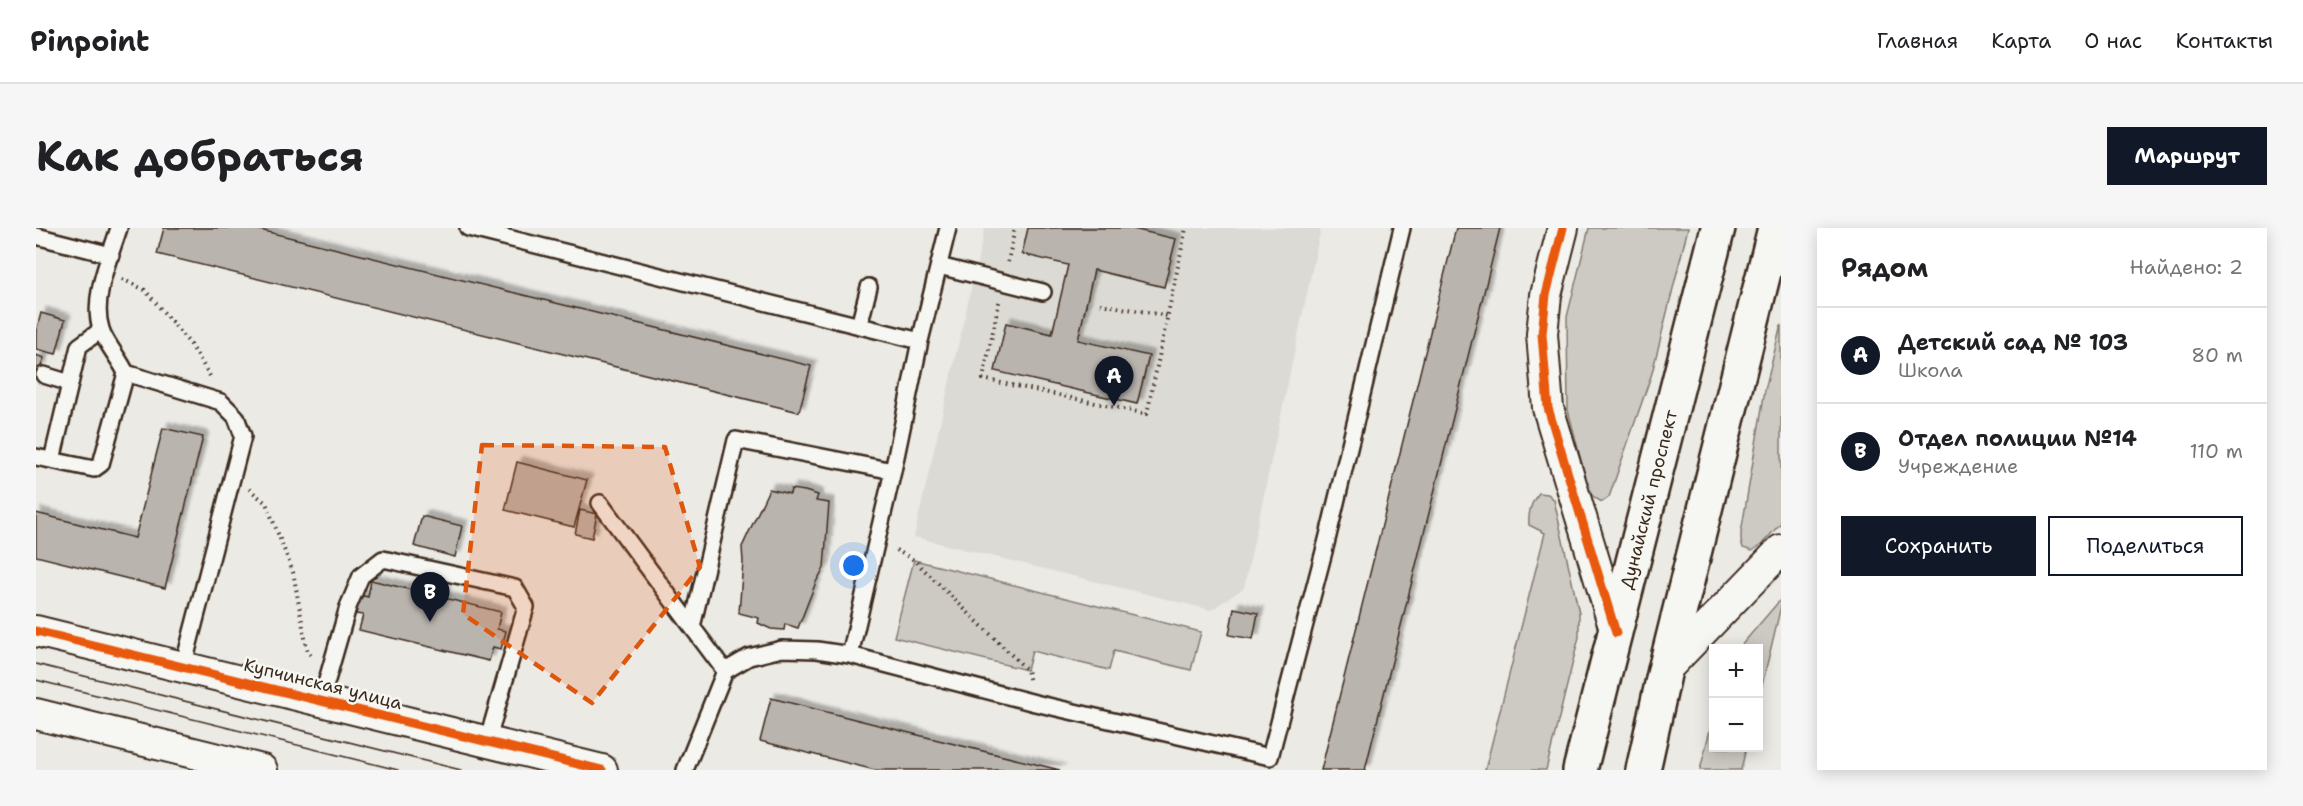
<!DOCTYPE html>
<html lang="ru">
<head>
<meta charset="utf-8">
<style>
	body { margin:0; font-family:"Shantell Sans",sans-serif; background:#f6f6f6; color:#202124 }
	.controls { position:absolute; right:18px; bottom:18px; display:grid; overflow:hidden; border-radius:0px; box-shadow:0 3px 15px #0003 }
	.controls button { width:54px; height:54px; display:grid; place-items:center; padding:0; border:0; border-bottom:2px solid #e0e0e0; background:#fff; color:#202124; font:30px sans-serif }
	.you { position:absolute; left:818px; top:338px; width:21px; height:21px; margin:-15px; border:4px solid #fff; border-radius:50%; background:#1a73e8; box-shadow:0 0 0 9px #1a73e833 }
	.badge { display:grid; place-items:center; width:39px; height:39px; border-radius:50%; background:#111827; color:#fff; font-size:20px; font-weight:700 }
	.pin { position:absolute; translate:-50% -50px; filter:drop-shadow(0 2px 3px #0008) }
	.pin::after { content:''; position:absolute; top:32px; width:21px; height:18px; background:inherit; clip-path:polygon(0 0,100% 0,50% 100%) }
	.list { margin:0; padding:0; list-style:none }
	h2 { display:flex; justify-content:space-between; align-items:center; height:78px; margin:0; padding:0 24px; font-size:26px }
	h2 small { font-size:20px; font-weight:400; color:#757577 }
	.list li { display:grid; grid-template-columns:39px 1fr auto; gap:18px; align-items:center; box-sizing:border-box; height:96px; padding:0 24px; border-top:2px solid #e0e0e0 }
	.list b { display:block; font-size:22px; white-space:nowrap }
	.list p { margin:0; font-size:20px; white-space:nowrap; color:#757577 }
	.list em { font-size:20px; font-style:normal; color:#757577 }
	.actions { display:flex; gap:12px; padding:18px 24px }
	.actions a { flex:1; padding:14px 0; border:2px solid #111827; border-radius:0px; text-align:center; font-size:21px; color:#111827 }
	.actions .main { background:#111827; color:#fff }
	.map { position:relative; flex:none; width:1745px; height:542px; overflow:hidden; border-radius:0px }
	header { display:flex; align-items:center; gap:36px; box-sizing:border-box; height:84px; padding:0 30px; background:#fff; border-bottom:2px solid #e0e0e0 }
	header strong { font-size:28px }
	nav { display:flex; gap:33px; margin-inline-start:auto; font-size:21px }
	.intro { display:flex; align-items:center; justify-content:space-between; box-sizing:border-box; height:144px; padding:0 36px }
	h1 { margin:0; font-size:42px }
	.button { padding:15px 27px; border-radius:0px; background:#111827; color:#fff; font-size:21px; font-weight:700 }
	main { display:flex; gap:36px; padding:0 36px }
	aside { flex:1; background:#fff; border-radius:0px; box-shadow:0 3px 15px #0003 }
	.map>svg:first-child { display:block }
	.built { fill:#dcdad4 }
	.green { fill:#cdcac4; stroke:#847a71; stroke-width:1.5 }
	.building { fill:#bab4ae; stroke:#3b2a1e; stroke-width:1.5; filter:url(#shadow) }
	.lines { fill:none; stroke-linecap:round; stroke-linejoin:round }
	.lane-casing { stroke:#3b2a1e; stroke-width:20 }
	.street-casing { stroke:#3b2a1e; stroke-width:34 }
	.secondary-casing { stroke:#3b2a1e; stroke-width:38 }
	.path { stroke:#3b2a1e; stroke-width:4; stroke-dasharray:1.5 4.5; stroke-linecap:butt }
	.lane { stroke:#f6f6f2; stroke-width:15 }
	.street { stroke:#f6f6f2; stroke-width:30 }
	.secondary { stroke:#f6f6f2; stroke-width:33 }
	.tram { stroke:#3b2a1e; stroke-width:1.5 }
	.cycleway-casing { stroke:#f6f6f2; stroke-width:13 }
	.cycleway { stroke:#e8590c; stroke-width:9 }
	.marked { fill:#df570d; fill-opacity:0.2; stroke:#df570d; stroke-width:4.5; stroke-dasharray:12 8; stroke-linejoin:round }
	.labels { text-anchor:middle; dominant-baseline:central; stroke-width:5; stroke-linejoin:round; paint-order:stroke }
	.street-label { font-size:18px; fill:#3b2a1e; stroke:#f6f6f2 }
</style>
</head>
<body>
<header>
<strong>Pinpoint</strong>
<nav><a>Главная</a><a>Карта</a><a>О нас</a><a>Контакты</a></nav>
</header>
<div class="intro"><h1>Как добраться</h1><a class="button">Маршрут</a></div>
<main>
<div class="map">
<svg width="1745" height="542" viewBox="0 0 1745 542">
	<defs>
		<filter id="shadow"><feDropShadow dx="5.5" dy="-5.5" stdDeviation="1.5" flood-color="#0004"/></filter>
	</defs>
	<rect width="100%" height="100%" fill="#ebeae5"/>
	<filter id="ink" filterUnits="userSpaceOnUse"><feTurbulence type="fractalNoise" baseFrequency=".0167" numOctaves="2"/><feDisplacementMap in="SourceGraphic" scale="12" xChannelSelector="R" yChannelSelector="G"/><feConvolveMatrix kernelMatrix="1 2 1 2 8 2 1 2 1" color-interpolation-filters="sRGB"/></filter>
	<g filter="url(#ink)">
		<path class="built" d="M949 0H1285L1208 360 1175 382 878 309Z"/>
		<path class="green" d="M1553 0H1652L1616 145 1573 269 1566 274 1559 270 1553 264 1532 182 1531 89Z
			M1745 97V295L1725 317 1716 323 1707 320 1705 313V305L1729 162Z
			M1503 265 1512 266 1518 272 1543 385V409L1510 542H1449L1509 305 1493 297C1492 285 1495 274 1503 265Z
			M878 332 1165 404 1155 442 1078 423 1073 442 996 423 991 442 858 409Z
			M1745 371V378L1723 470 1722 421 1703 420Z
			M1677 490 1678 520H1710L1705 542H1664Z"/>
		<path class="building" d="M128 0H216L775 138 763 184 121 26Z
			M992 0H1093L1140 11 1128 59 1058 42 1042 112 1113 128 1101 176 959 143 970 95 1016 106 1032 37 986 26Z
			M1420 0H1464L1329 542H1285Z
			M5 85 29 92 20 126 0 121V104Z
			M0 127 8 130 4 141 0 139Z
			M127 200 167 209 129 360 0 328V285L99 310Z
			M481 234 551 252 538 299 469 282Z
			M733 261 754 266 755 261 769 263 782 267 780 273 793 275 788 340 780 354 762 400 749 396 748 402 735 401 722 395 723 390 703 385 707 334 706 319Z
			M544 282 561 286 556 310 539 306Z
			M386 288 426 298 419 329 378 318Z
			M335 352 465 384 461 401 470 403 465 421 457 419 453 433 323 402 327 387 320 386 324 367 332 369Z
			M1198 380 1222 385 1217 411 1193 407Z
			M735 470 882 507 1024 542H839L724 513Z"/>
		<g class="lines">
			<g class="lane-casing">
				<path id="lane" d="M83 0C74 29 55 70 65 101 69 115 84 131 90 145L185 174 200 189 207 208 147 439
					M432 0 884 113
					M0 8 75 27
					M903 38 1007 64
					M823 98 833 59
					M8 147 34 155
					M0 229 58 241 65 236 90 145
					M16 232 43 118 65 102
					M857 243 884 113 912 0
					M564 275 656 399
					M689 443 656 399 700 212 857 243 814 427
					M285 473 312 379 325 348 347 331 479 360 490 379 451 514
					M649 542 689 443 713 429 746 421 781 422 814 427 999 475 1234 529 1291 312 1366 0"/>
			</g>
			<g class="street-casing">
				<path id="street" d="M1527 0 1510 67 1506 106 1512 180 1580 405
					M0 403 566 542
					M1629 442 1745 322
					M0 486 226 542"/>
			</g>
			<g class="secondary-casing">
				<g id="secondary">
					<path id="s1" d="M1544 542 1682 0"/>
					<path d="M1607 542 1629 442 1739 0"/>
				</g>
			</g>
			<path class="path" d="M972 34 979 0
				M86 51 109 62 155 117 174 148
				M963 74 947 151 1111 186 1150 0
				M1064 76 1132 88
				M213 261 230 275 257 344 271 421 276 430
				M860 322 878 332 991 442 994 454"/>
			<use href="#lane" class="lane"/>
			<use href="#street" class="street"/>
			<use href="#secondary" class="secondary"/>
			<path class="tram" d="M0 436 425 542
				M0 452 362 542"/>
			<g class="cycleway-casing">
				<path id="cycleway" d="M1527 0 1510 67 1506 106 1512 180 1580 405
					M0 403 566 542"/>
			</g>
			<use href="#cycleway" class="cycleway"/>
		</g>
	</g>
	<path class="marked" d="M446 217 629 219 664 339 556 475 427 386Z"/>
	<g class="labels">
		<g class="street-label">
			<text stroke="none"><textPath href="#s1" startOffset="279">Дунайский проспект</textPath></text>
			<text transform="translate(287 456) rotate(14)">Купчинская улица</text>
		</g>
	</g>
</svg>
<div class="controls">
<button>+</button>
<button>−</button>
</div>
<div class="you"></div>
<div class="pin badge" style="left:1078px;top:178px">A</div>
<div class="pin badge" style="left:394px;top:394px">B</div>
</div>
<aside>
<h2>Рядом<small>Найдено: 2</small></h2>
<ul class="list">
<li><span class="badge">A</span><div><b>Детский сад № 103</b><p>Школа</p></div><em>80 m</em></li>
<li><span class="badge">B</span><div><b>Отдел полиции №14</b><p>Учреждение</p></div><em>110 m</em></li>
</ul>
<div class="actions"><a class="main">Сохранить</a><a>Поделиться</a></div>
</aside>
</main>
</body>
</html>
